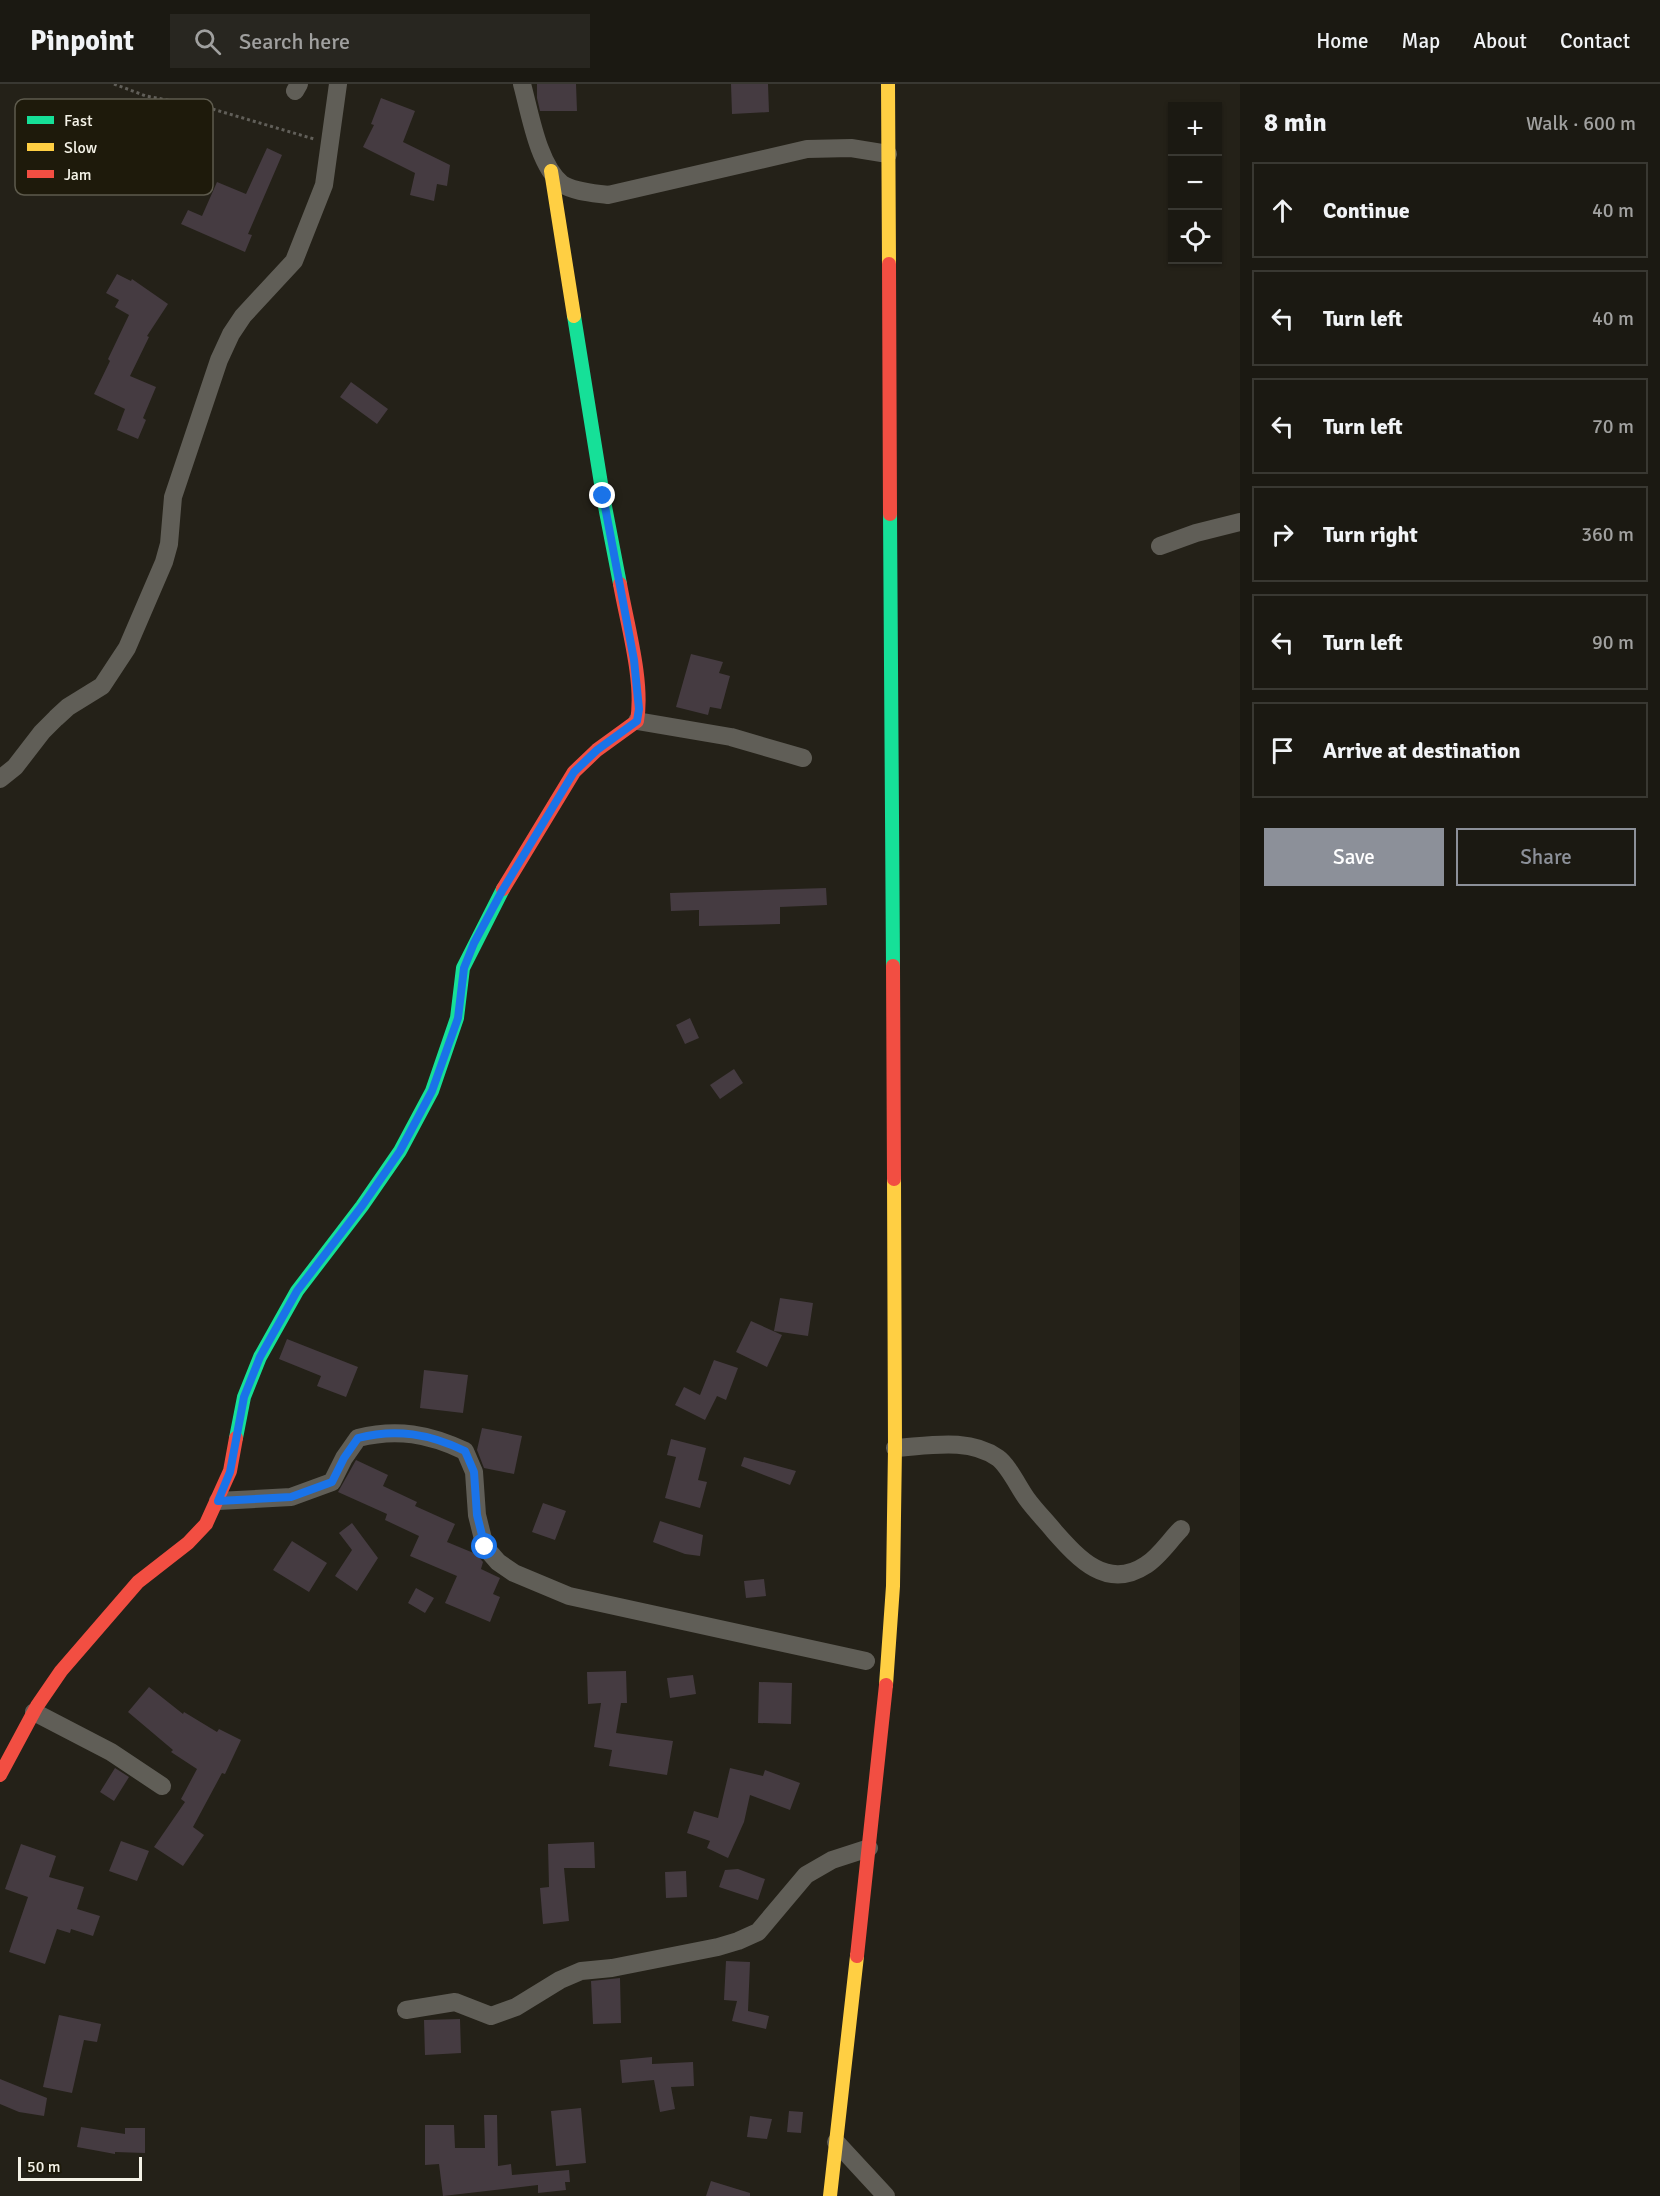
<!DOCTYPE html>
<html lang="en">
<head>
<meta charset="utf-8">
<style>
	body { margin:0; font-family:Signika,sans-serif; background:#282620; color:#f1f3f6 }
	.controls { position:absolute; right:18px; top:18px; display:grid; overflow:hidden; border-radius:0px; box-shadow:0 2px 4px #0004 }
	.controls button { width:54px; height:54px; display:grid; place-items:center; padding:0; border:0; border-bottom:2px solid #393832; background:#1b1912; color:#f1f3f6; font:30px sans-serif }
	.scale { position:absolute; left:18px; bottom:15px; width:124px; box-sizing:border-box; padding-left:6px; border:3px solid #f4f2e7; border-top:0; font-size:16px; line-height:21px; white-space:nowrap; color:#f4f2e7; -webkit-text-stroke:4px #1e1a0b; paint-order:stroke }
	.stop { position:absolute; width:18px; height:18px; margin:-14px; border:4px solid #1a73e8; border-radius:50%; background:#fff }
	.stop.end { background:#1a73e8; border-color:#fff; box-shadow:0 2px 6px #0008 }
	.list { margin:0; padding:0; list-style:none }
	h2 { display:flex; justify-content:space-between; align-items:center; height:78px; margin:0; padding:0 24px; font-size:26px }
	h2 small { font-size:20px; font-weight:400; color:#a0a09f }
	.list li { display:grid; grid-template-columns:39px 1fr auto; gap:18px; align-items:center; box-sizing:border-box; height:96px; margin:0 12px 12px; padding:0 12px; border:2px solid #393832; border-radius:0px }
	.list b { display:block; font-size:22px; white-space:nowrap }
	.list em { font-size:20px; font-style:normal; color:#a0a09f }
	.actions { display:flex; gap:12px; padding:18px 24px }
	.actions a { flex:1; padding:14px 0; border:2px solid #8c9099; border-radius:0px; text-align:center; font-size:21px; color:#8c9099 }
	.actions .main { background:#8c9099; color:#fff }
	.icon { flex:none; width:33px; height:33px; fill:none; stroke:currentColor; stroke-width:2; stroke-linecap:round; stroke-linejoin:round }
	.map { position:relative; flex:none; width:1240px; height:2112px; overflow:hidden }
	header { display:flex; align-items:center; gap:36px; box-sizing:border-box; height:84px; padding:0 30px; background:#1b1912; border-bottom:2px solid #393832 }
	header strong { font-size:28px }
	nav { display:flex; gap:33px; margin-inline-start:auto; font-size:21px }
	.search { width:420px; height:54px; background:#282620; display:flex; align-items:center; gap:15px; box-sizing:border-box; padding:0 21px; border-radius:0px; color:#a0a09f; font-size:22px }
	main { display:flex }
	aside { flex:1; background:#1b1912 }
	.map>svg:first-child { display:block }
	.building { fill:#453b41 }
	.lines { fill:none; stroke-linecap:round; stroke-linejoin:round }
	.path { stroke:#615f59; stroke-width:3; stroke-dasharray:3 3; stroke-linecap:butt }
	.street { stroke:#605e57; stroke-width:18 }
	.fast { stroke:#16e098; stroke-width:14 }
	.slow { stroke:#ffcf43; stroke-width:14 }
	.jam { stroke:#f24e42; stroke-width:14 }
	.route { stroke:#1a73e8; stroke-width:8 }
	.key { fill:#1e1a0b; stroke:#5e5b4d; stroke-width:1.5 }
	.key-label { font-size:16px; fill:#f4f2e7 }
</style>
</head>
<body>
<header>
<strong>Pinpoint</strong>
<div class="search"><svg class="icon" aria-label="search" viewBox="0 0 24 24"><circle cx="10" cy="10" r="6"/><path d="M15 15l6 6"/></svg>Search here</div>
<nav><a>Home</a><a>Map</a><a>About</a><a>Contact</a></nav>
</header>
<main>
<div class="map">
<svg width="1240" height="2112" viewBox="0 0 1240 2112">
	<rect width="100%" height="100%" fill="#242118"/>
	<path class="building" d="M537 0H576L577 27H540L537 14Z
		M731 0H768L769 28 732 30Z
		M381 14 415 27 403 58 450 81 447 102 437 100 434 117 410 111 415 89 363 63 374 41 371 40Z
		M267 64 282 71 248 150 252 151 245 168 181 140 188 126 202 132 217 98 246 110Z
		M117 190 131 197 132 195 168 220 147 252 149 253 130 292 156 303 143 334 146 336 138 355 117 346 125 325 94 310 110 277 108 275 129 231 115 223 119 216 106 209Z
		M351 298 388 325 377 340 340 313Z
		M691 570 723 578 719 589 730 592 721 625 710 623 708 631 676 623Z
		M826 804 827 821 780 823V840L699 842V826L671 827 670 809Z
		M690 934 699 954 685 960 676 941Z
		M734 985 743 999 720 1015 710 1001Z
		M780 1214 813 1219 808 1252 774 1247Z
		M751 1237 782 1251 767 1283 736 1268Z
		M287 1255 358 1283 346 1313 317 1302 321 1292 279 1275Z
		M714 1276 738 1284 726 1316 717 1312 705 1336 675 1321 684 1303 700 1311Z
		M424 1286 468 1291 463 1329 420 1324Z
		M482 1344 522 1352 514 1390 484 1384 477 1366Z
		M671 1355 706 1364 698 1396 707 1398 700 1424 665 1414 676 1373 667 1371Z
		M744 1373 796 1387 790 1401 741 1382Z
		M356 1376 388 1391 383 1402 417 1418 415 1422 455 1440 447 1458 476 1470 483 1478 481 1485 500 1494 493 1510 500 1513 490 1538 445 1519 457 1492 410 1472 419 1452 385 1436 387 1430 338 1408Z
		M543 1419 566 1427 555 1456 532 1448Z
		M660 1437 703 1451 700 1472 685 1470 653 1458Z
		M352 1439 378 1474 357 1507 335 1492 352 1466 339 1449Z
		M292 1457 327 1479 309 1508 273 1486Z
		M764 1495 766 1512 746 1514 744 1497Z
		M416 1504 434 1514 425 1529 408 1519Z
		M626 1587 627 1619H621L616 1649 673 1657 667 1691 609 1682 612 1666 594 1663 601 1619 588 1620 587 1588Z
		M693 1591 696 1610 670 1614 667 1594Z
		M759 1598 792 1599 791 1640 758 1639Z
		M149 1603 183 1630 184 1628 217 1648 219 1645 241 1656 225 1690 222 1689 193 1743 204 1751 183 1782 154 1763 185 1718 181 1715 197 1685 171 1668 173 1666 128 1628Z
		M115 1684 129 1693 114 1717 100 1708Z
		M730 1684 763 1692 765 1686 800 1699 790 1726 750 1711 744 1738 728 1774 707 1764 710 1757 687 1749 694 1727 718 1734Z
		M121 1757 149 1767 137 1797 109 1787Z
		M594 1758 595 1784H564L569 1837 543 1840 540 1804 549 1803 548 1760Z
		M21 1760 56 1772 49 1793 84 1803 77 1825 100 1832 93 1852 71 1845 70 1849 57 1845 45 1880 9 1868 28 1813 5 1805Z
		M738 1785 765 1795 758 1816 719 1803 725 1786Z
		M686 1787 687 1813 666 1814 665 1788Z
		M726 1877 750 1878 748 1927 769 1932 766 1945 732 1937 737 1917 724 1916Z
		M620 1894 621 1939 593 1940 591 1897Z
		M59 1931 101 1940 97 1958 84 1956 72 2009 43 2003Z
		M460 1935 461 1969 425 1971 424 1936Z
		M652 1973V1980L693 1978 694 2002 671 2003 675 2025 660 2028 654 1996 622 1999 620 1976Z
		M0 1995 47 2014 44 2032 19 2028 0 2020Z
		M581 2024 586 2079 556 2082 551 2027Z
		M789 2027 803 2028 801 2049 787 2048Z
		M484 2031H497L498 2082 511 2080 512 2091 569 2086 570 2098H565L566 2106 538 2109V2101L443 2112 439 2080 425 2081V2041H454L455 2064H485Z
		M750 2032 772 2035 767 2055 747 2053Z
		M81 2043 125 2050V2044H145V2069L115 2068V2070L77 2063Z
		M711 2097 750 2109V2112H706Z"/>
	<g class="lines">
		<path class="path" d="M114 0 146 12 209 24 314 55"/>
		<path class="street" d="M522 0C530 29 538 81 562 100 574 108 594 109 608 111L807 65 851 64 888 70
			M295 7 299 0
			M1160 462 1196 449 1240 438
			M637 637 731 653 803 674
			M0 695 15 683 42 648 56 634 68 623 102 602 127 564 164 478 169 460 173 413 219 276 231 250 243 232 294 177 324 101 338 0
			M895 1364C928 1362 969 1353 998 1374 1008 1381 1019 1404 1027 1415 1035 1426 1045 1436 1054 1447 1078 1474 1107 1507 1146 1481 1159 1473 1170 1456 1181 1445
			M218 1417 291 1413 332 1398 344 1374 358 1354C397 1344 429 1350 465 1367L474 1388 477 1431 485 1463 498 1478 514 1489 569 1512 866 1577
			M34 1628 111 1668 162 1702
			M406 1926 455 1918 491 1932 516 1923 560 1896 581 1887 612 1884 718 1863 738 1857 758 1848 806 1791 832 1776 869 1764
			M836 2058 886 2112"/>
		<path class="fast" d="M574 232 603 412 620 500
			M890 430 893 882
			M236 1354 244 1313 260 1273 297 1207 362 1122 400 1067 432 1007 457 934 463 884 503 805"/>
		<path class="slow" d="M888 0 889 180
			M551 87 574 232
			M886 1601 893 1502 895 1364 894 1095
			M830 2112 857 1872"/>
		<path class="jam" d="M889 180 890 430
			M503 805 574 688 597 666 637 637C644 598 627 540 620 500
			M893 882 894 1095
			M0 1691 37 1622 61 1587 138 1498 188 1459 206 1440 230 1387 236 1354
			M857 1872 886 1601"/>
	</g>
	<g class="lines">
		<path class="route" d="M485 1463 477 1431 474 1388 465 1367C430 1350 396 1344 358 1354L344 1374 332 1398 291 1413 218 1417 230 1388 244 1313 260 1273 297 1207 362 1122 400 1067 432 1007 458 934 464 884 474 859 502 807 574 688 597 666 637 637 639 625 634 576 603 412"/>
	</g>
	<rect x="15" y="15" width="198" height="96" rx="9" class="key"/>
	<rect x="27" y="32" width="27" height="8" fill="#16e098"/>
	<rect x="27" y="59" width="27" height="8" fill="#ffcf43"/>
	<rect x="27" y="86" width="27" height="8" fill="#f24e42"/>
	<g class="key-label">
		<text x="64" y="42">Fast</text>
		<text x="64" y="69">Slow</text>
		<text x="64" y="96">Jam</text>
	</g>
</svg>
<div class="controls">
<button>+</button>
<button>−</button>
<button><svg class="icon" aria-label="locate" viewBox="0 0 24 24"><circle cx="12" cy="12" r="6"/><path d="M12 2v4M12 18v4M2 12h4M18 12h4"/></svg></button>
</div>
<div class="scale">50 m</div>
<div class="stop" style="left:485px;top:1463px"></div>
<div class="stop end" style="left:603px;top:412px"></div>
</div>
<aside>
<h2>8 min<small>Walk · 600 m</small></h2>
<ul class="list">
<li><svg class="icon" aria-label="ahead" viewBox="0 0 24 24"><path d="M12 20V5M6 11l6-6 6 6"/></svg><div><b>Continue</b></div><em>40 m</em></li>
<li><svg class="icon" aria-label="left" viewBox="0 0 24 24"><path d="M17 20v-9H6M10 6l-5 5 5 5"/></svg><div><b>Turn left</b></div><em>40 m</em></li>
<li><svg class="icon" aria-label="left" viewBox="0 0 24 24"><path d="M17 20v-9H6M10 6l-5 5 5 5"/></svg><div><b>Turn left</b></div><em>70 m</em></li>
<li><svg class="icon" aria-label="right" viewBox="0 0 24 24"><path d="M7 20v-9h11M14 6l5 5-5 5"/></svg><div><b>Turn right</b></div><em>360 m</em></li>
<li><svg class="icon" aria-label="left" viewBox="0 0 24 24"><path d="M17 20v-9H6M10 6l-5 5 5 5"/></svg><div><b>Turn left</b></div><em>90 m</em></li>
<li><svg class="icon" aria-label="arrive" viewBox="0 0 24 24"><path d="M6 21V4h12l-3 4 3 4H6"/></svg><div><b>Arrive at destination</b></div></li>
</ul>
<div class="actions"><a class="main">Save</a><a>Share</a></div>
</aside>
</main>
</body>
</html>
